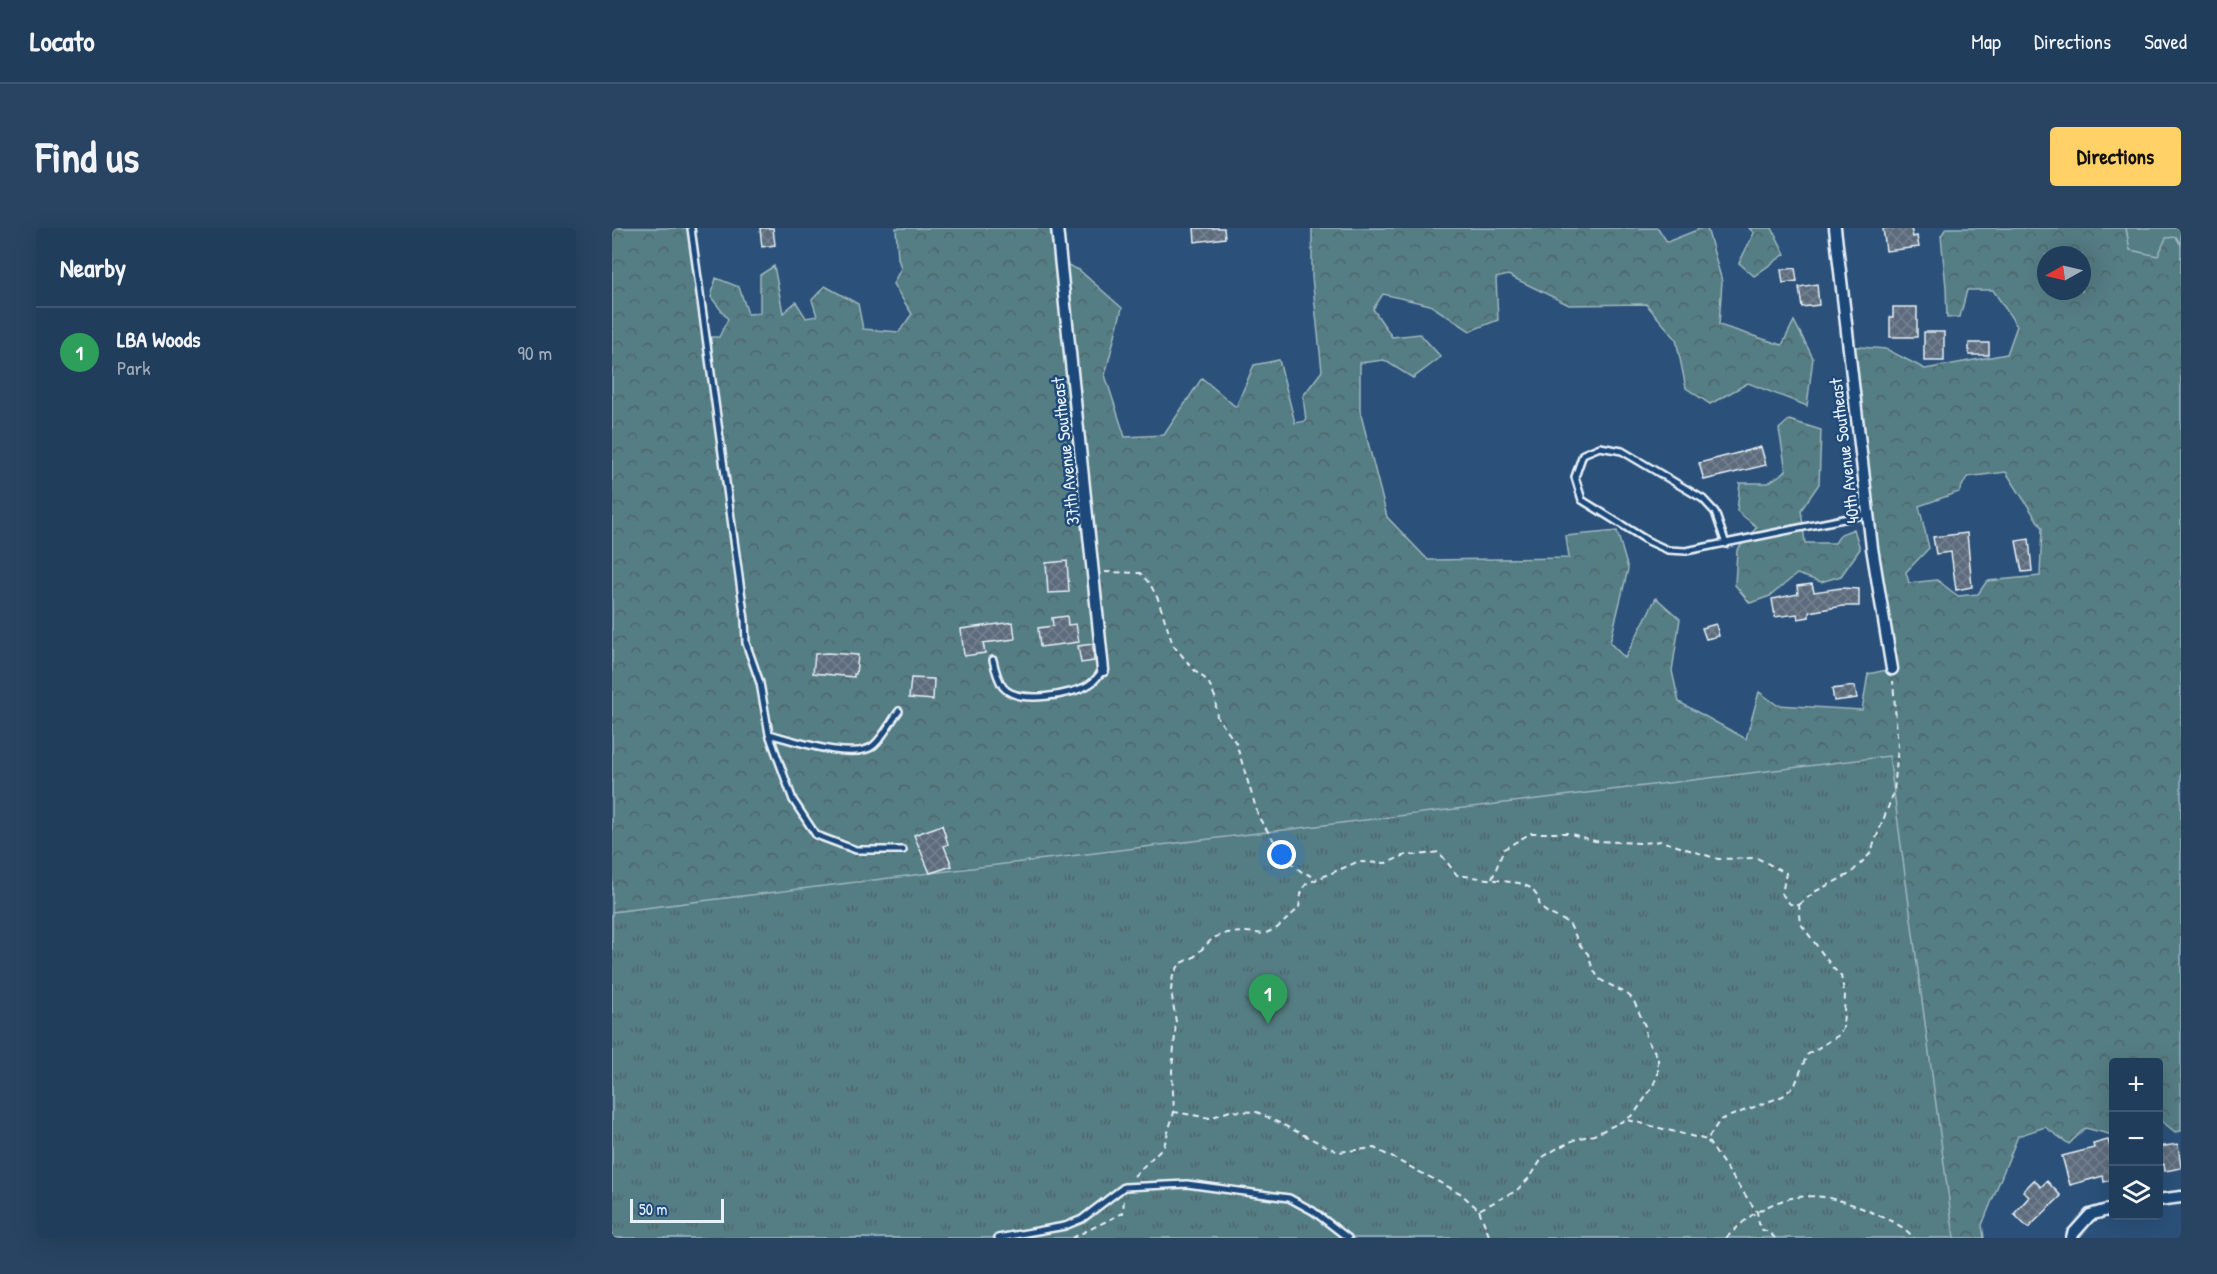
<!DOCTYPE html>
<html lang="en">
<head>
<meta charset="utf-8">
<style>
	body { margin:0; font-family:"Patrick Hand",sans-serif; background:#284462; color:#f1f3f6 }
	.controls { position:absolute; right:18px; bottom:18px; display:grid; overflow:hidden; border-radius:6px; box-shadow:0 6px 24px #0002 }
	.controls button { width:54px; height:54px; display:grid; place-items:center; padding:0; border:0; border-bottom:2px solid #3d5672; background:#203d5c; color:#f1f3f6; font:30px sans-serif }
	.compass { position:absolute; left:1425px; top:18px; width:54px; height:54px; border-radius:50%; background:#203d5c; box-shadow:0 6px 24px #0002; rotate:262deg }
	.scale { position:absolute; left:18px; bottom:15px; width:94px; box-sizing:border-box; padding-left:6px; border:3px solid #e8f1f8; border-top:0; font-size:16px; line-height:21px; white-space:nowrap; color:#e8f1f8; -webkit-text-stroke:4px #1f4a7a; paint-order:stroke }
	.you { position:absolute; left:670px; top:627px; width:21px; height:21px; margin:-15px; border:4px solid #fff; border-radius:50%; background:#1a73e8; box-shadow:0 0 0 9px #1a73e833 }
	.badge { display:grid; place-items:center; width:39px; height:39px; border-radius:50%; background:#ffd166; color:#fff; font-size:20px; font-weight:700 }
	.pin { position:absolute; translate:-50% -50px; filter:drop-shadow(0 2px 3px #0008) }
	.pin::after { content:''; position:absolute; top:32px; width:21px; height:18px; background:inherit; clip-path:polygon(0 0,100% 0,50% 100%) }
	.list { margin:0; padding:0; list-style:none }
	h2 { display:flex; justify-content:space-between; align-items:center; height:78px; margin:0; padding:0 24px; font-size:26px }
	h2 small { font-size:20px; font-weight:400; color:#a2aebb }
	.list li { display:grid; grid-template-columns:39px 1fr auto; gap:18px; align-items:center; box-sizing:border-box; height:90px; padding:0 24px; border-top:2px solid #3d5672 }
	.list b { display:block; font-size:22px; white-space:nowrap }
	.list p { margin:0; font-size:20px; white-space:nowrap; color:#a2aebb }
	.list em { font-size:20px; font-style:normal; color:#a2aebb }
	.icon { flex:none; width:33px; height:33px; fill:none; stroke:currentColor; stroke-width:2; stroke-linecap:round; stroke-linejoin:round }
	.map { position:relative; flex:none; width:1569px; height:1010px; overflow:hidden; border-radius:6px }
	header { display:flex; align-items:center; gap:36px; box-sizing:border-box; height:84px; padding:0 30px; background:#203d5c; border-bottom:2px solid #3d5672 }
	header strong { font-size:28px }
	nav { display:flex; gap:33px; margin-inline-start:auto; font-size:21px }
	.intro { display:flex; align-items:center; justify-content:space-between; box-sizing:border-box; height:144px; padding:0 36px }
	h1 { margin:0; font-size:42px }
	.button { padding:15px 27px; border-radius:6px; background:#ffd166; color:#111; font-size:21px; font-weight:700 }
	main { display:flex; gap:36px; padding:0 36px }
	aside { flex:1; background:#203d5c; border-radius:6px; box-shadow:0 6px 24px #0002 }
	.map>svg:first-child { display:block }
	.grass { fill:#557d84; stroke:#9eb7be; stroke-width:1.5 }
	.forest { fill:url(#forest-crowns); stroke:#9eb7be; stroke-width:1.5; fill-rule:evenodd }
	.park { fill:url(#park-tufts); stroke:#9eb7be; stroke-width:1.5 }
	.building { fill:url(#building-cross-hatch); stroke:#e8f1f8; stroke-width:1.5 }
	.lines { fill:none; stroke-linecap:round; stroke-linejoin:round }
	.service-casing { stroke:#e8f1f8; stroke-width:10 }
	.minor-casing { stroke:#e8f1f8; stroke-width:15 }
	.path { stroke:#e8f1f8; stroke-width:2; stroke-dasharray:6 4.5; stroke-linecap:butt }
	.service { stroke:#1f4a7a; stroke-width:5 }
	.minor { stroke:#1f4a7a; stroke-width:10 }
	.labels { text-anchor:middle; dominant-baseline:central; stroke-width:5; stroke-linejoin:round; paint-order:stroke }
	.street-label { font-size:18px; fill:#e8f1f8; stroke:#1f4a7a }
</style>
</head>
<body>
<header>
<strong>Locato</strong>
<nav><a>Map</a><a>Directions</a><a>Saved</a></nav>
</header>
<div class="intro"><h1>Find us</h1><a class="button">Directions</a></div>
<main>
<aside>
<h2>Nearby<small></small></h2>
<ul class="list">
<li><span class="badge" style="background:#2e9e5b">1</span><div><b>LBA Woods</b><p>Park</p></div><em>90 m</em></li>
</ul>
</aside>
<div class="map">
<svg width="1569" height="1010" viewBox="0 0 1569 1010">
	<defs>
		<pattern id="forest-crowns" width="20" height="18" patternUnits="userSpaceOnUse" patternTransform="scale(1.5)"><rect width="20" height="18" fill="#557d84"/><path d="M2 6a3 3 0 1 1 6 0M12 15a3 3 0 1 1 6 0" fill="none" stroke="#4e656a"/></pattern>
		<pattern id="park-tufts" width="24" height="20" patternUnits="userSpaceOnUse" patternTransform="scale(1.5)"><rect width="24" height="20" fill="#557d84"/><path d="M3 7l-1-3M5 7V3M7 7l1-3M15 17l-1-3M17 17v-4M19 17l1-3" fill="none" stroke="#4e656a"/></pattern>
		<pattern id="building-cross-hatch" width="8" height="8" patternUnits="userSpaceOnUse" patternTransform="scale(1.5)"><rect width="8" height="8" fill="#5d6c7c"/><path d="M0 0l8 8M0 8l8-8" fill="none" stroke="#74818f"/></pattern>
	</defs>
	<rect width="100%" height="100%" fill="#2b517a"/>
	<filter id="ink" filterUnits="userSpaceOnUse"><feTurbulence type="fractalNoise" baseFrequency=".0167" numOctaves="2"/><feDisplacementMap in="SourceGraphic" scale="12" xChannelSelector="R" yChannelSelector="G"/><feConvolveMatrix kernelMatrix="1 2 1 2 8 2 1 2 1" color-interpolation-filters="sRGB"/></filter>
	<g filter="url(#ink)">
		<path class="grass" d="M1514 0H1569V17L1564 9 1547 29 1517 22Z"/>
		<path class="forest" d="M0 0H79L94 109H107L116 91 99 69 104 50 127 59 136 86 148 85V47L162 38 171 85 184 74 194 90 205 88 200 72 213 58 246 76 251 101 287 104 300 86 281 56 289 40 286 30 284 0H445L449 34 467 42 510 80 493 147 513 209 552 207 590 150 624 179 642 137 667 132 683 195 694 193 691 168 710 143 700 49V0H1046L1055 14 1090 0H1095L1110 53 1107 97 1170 117 1182 93 1201 130 1195 178 1136 155 1098 176 1074 160 1064 111 1034 76 957 77 896 47 884 50 886 92 858 103 818 77 771 66 761 81 780 109 808 106 829 129 801 150 772 132 748 135V183L775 289 816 332 957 330 954 308 1005 303 1016 341 998 415 1013 430 1044 370 1068 391 1060 443 1067 474 1134 511 1147 464 1165 477 1250 482 1256 446 1280 441 1236 118 1274 121 1313 141 1395 126 1405 98 1381 62H1355L1348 89 1335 90 1334 59 1329 8 1334 0H1514L1518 22 1546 28 1554 10 1564 9 1569 17V903L1563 904 1547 891 1546 834H1502L1501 907 1473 900 1457 916 1433 899 1406 908 1370 997 1372 1010H0ZM1434 27H1470V63H1434ZM1394 244 1430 300 1428 348 1375 353 1366 366 1346 368 1325 352 1297 355 1294 344 1317 320 1307 278 1347 264 1355 249Z
			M1137 0H1160L1173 26 1142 48 1127 35 1142 5Z
			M1177 192 1209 202 1207 256 1189 282 1193 315H1223L1229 306 1242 301 1248 321 1229 348 1209 354 1185 346 1158 368 1138 375 1123 357 1125 322 1145 299 1125 283 1128 255H1156L1174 243 1167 201Z"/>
		<path class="park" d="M1277 528 1342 1010H0V684Z"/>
		<path class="building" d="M148 0H161L163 17 150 19Z
			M582 0H612L613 10 583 14Z
			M1271 0H1299L1301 9 1305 8 1307 19 1274 23Z
			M1183 40 1185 53 1171 55 1169 42Z
			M1205 56 1207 77 1190 79 1187 59Z
			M1281 79H1305V109H1278V89H1281Z
			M1312 104H1332V133H1312Z
			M1357 115H1377V127H1357Z
			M1149 219 1154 237 1092 252 1087 235Z
			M1355 305 1360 359 1344 362 1339 324 1324 326 1321 309Z
			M1417 311 1420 343 1410 344 1404 313Z
			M455 333 457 364 436 365 434 335Z
			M1200 356 1202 364 1229 360 1247 361V378H1231L1197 384V389L1186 391 1185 386 1163 389 1160 371 1186 366 1185 358Z
			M455 388 456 397 464 396 467 414 428 419 426 400 441 398 440 390Z
			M401 394 403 411 371 415 373 425 352 428 349 401Z
			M1104 396 1107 408 1094 411 1090 400Z
			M481 416 482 433 469 435 466 418Z
			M215 425 246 427 244 446H242V449L201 445 203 426Z
			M299 450 322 451 321 472 297 470Z
			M1243 458 1245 470 1222 473 1220 461Z
			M330 597 336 616 332 618 340 638 318 645 302 607Z
			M1496 912 1502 932V951L1492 954 1491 948 1458 957 1450 928 1482 920 1481 916Z
			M1566 916 1569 940 1553 943 1552 936 1546 937V919Z
			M1422 952 1429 959 1435 953 1449 968 1416 1000 1402 986 1417 969 1411 963Z"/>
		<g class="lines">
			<g class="service-casing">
				<path id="service" d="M79 0 133 392 134 415 148 455 157 506 181 572 204 607 244 622H291
					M1114 316 1103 284 1091 271 1010 223 988 219 971 226 963 249 970 272 1036 313 1056 322 1074 323 1256 286
					M381 432C383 441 386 452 391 459 405 477 462 467 478 456 483 453 487 447 491 442
					M157 506C180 512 244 534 262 517 272 508 279 493 287 483
					M386 1010 453 998 470 991 512 959 575 956 677 970 701 983 736 1010"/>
			</g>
			<g class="minor-casing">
				<path id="minor" d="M445 0 491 442
					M1223 0 1260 320 1280 441
					M1546 972 1569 969
					M1460 1010 1461 1006 1478 987 1502 980"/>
			</g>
			<path class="path" d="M493 344 528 345 538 356 546 371 561 417 584 444 596 453 603 469 605 489 624 515 647 590 674 631 690 644 705 650
				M880 651 892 621 919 605H956L983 613 1031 615 1049 613 1106 631 1145 630 1174 645 1170 666 1178 676 1187 677
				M1187 677 1204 663 1238 646 1258 626 1282 564 1286 519 1281 453
				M1016 892 1095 912
				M522 948 552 918 562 884 560 843 564 794 559 762 561 747 568 736 582 729 601 710 615 705 635 704 652 706 665 700 687 680 689 666 694 656 745 634 774 635 794 627H807L827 624 845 647 907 655 919 660 926 669 928 679 936 685 957 695 968 717 976 726 980 739 987 751 1015 766 1021 771 1033 798 1034 810 1046 829V846L1040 860 1022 886 1015 891 982 907 964 911 944 921 931 929 919 948 904 963 867 982 848 965 762 920 726 924 645 884 618 883 598 890 562 884
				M867 982 878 1010
				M460 1010 511 985 512 971
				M1114 1010C1124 1001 1134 990 1145 984 1186 960 1218 966 1259 984 1275 991 1291 997 1302 1010
				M1163 1010 1157 1004 1148 1001 1145 984 1095 912 1108 892 1171 868 1183 857 1195 827 1227 807 1231 800 1233 768 1229 748 1221 740 1189 696 1187 677"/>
			<use href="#service" class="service"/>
			<use href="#minor" class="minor"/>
		</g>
	</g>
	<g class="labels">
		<g class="street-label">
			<text transform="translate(453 223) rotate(-96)">37th Avenue Southeast</text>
			<text transform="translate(1232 223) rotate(-97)">40th Avenue Southeast</text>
		</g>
	</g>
</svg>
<div class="controls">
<button>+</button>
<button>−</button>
<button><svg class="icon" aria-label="layers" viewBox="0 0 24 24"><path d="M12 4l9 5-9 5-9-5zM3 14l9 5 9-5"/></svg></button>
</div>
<svg class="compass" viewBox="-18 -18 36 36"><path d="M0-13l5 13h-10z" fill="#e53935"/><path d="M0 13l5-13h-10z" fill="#a2aebb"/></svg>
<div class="scale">50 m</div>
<div class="you"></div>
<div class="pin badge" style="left:656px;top:796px;background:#2e9e5b">1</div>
</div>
</main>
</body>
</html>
